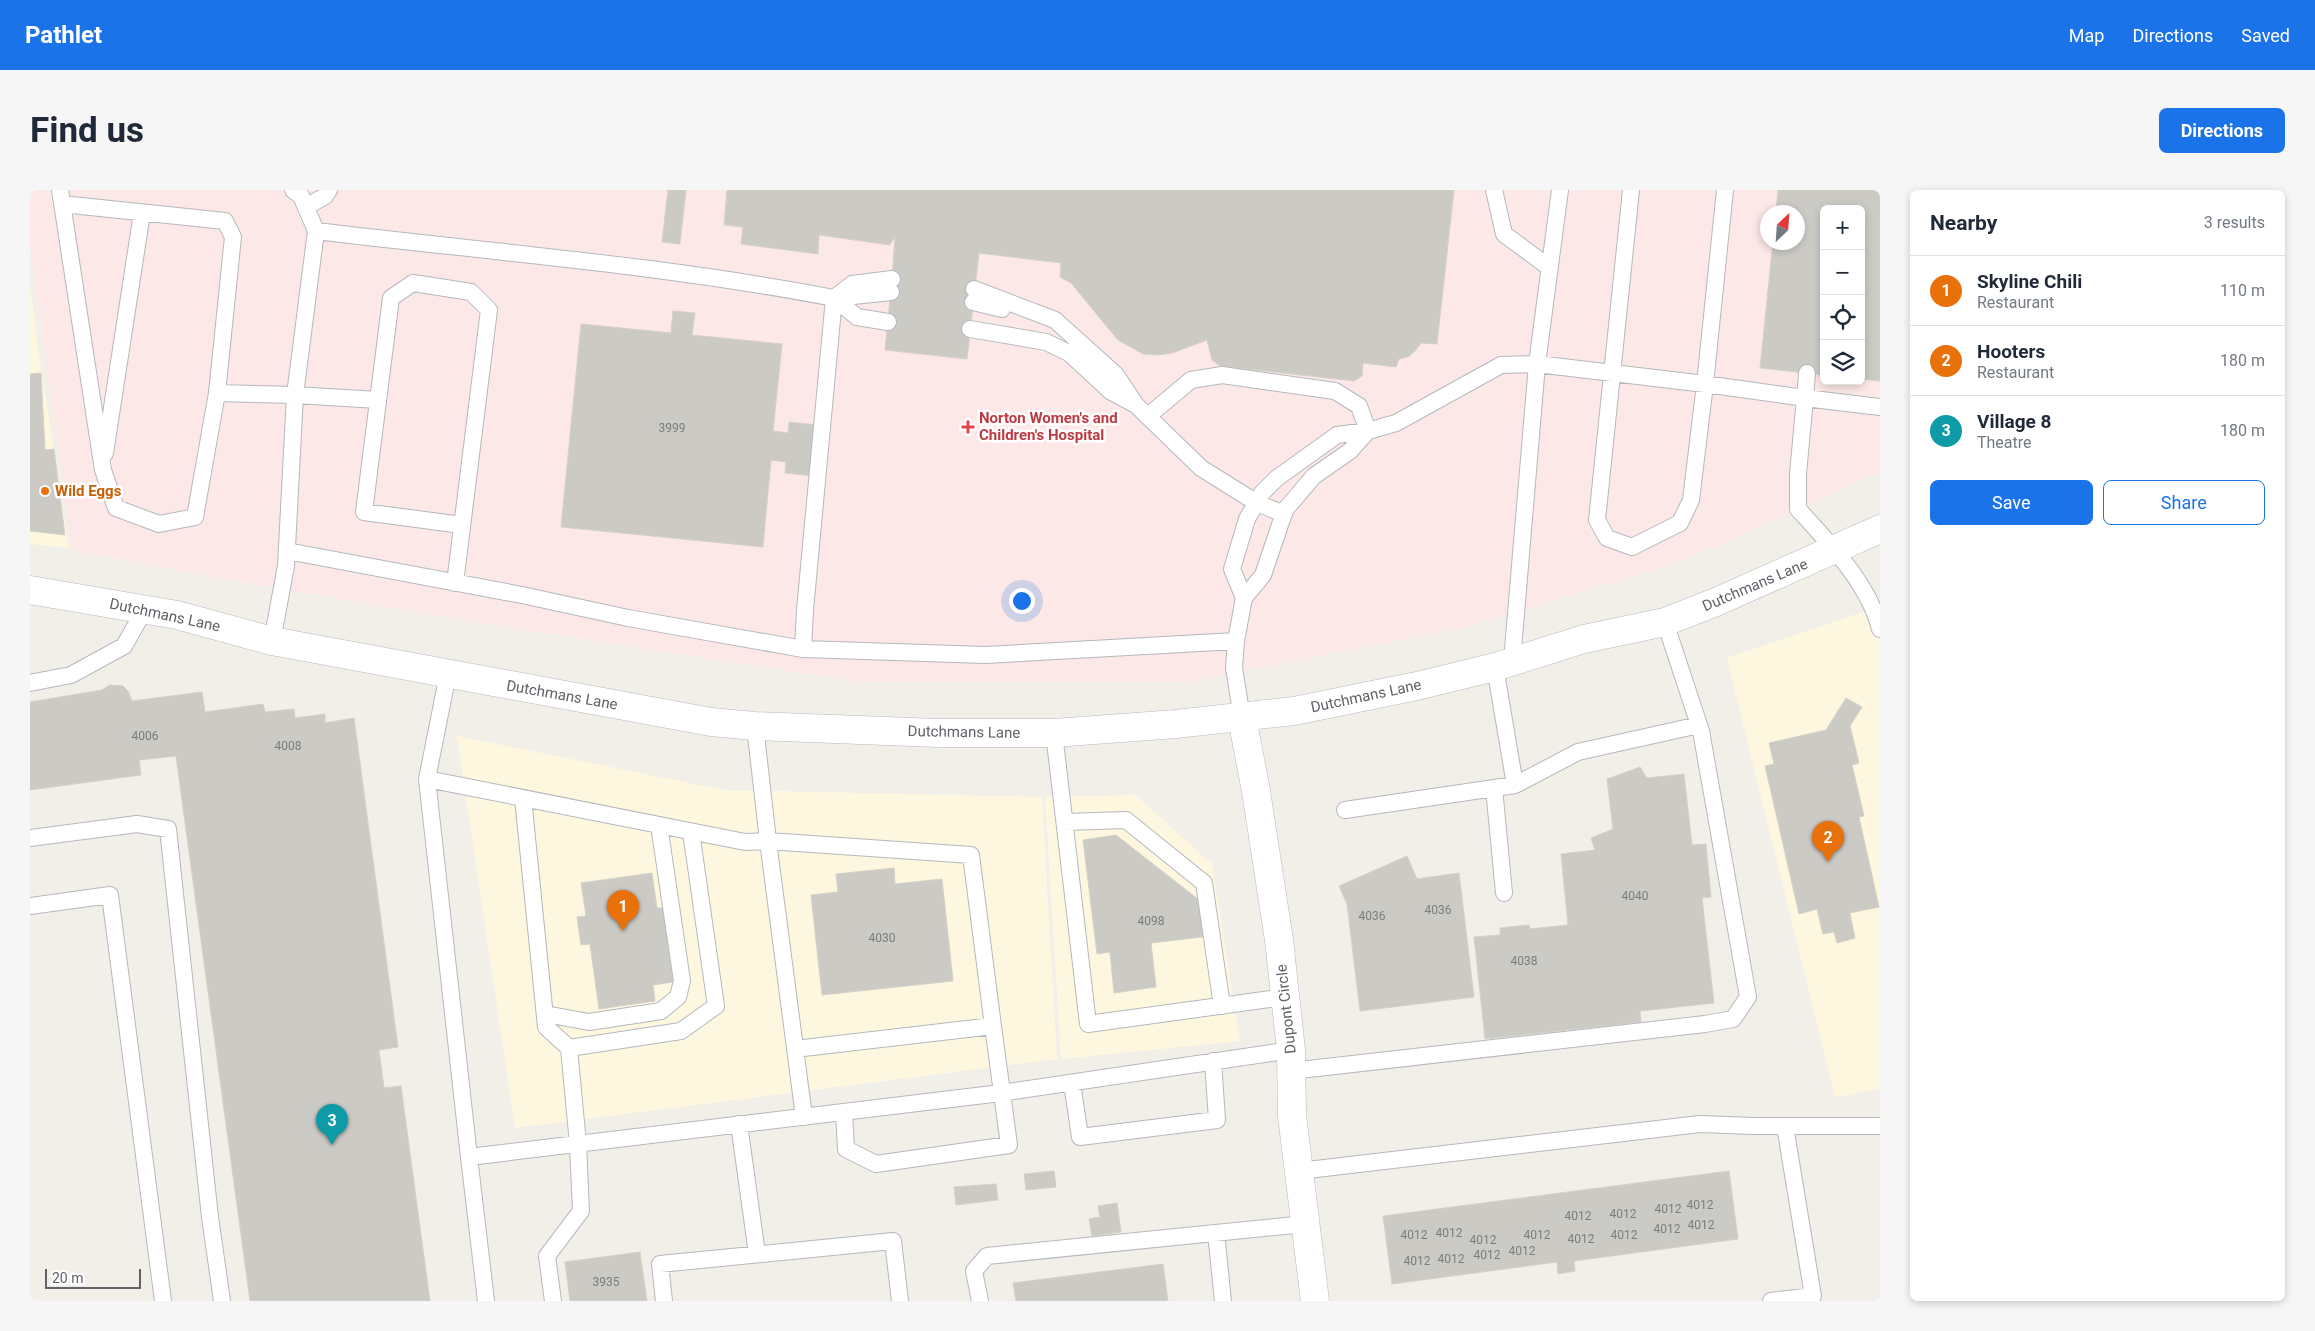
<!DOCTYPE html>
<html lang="en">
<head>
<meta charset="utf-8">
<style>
	body { margin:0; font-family:Roboto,sans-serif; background:#f6f6f7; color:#1f2937 }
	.controls { position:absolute; right:15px; top:15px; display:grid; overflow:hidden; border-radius:8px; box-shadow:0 2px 8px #0003 }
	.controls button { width:45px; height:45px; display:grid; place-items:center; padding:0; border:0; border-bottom:1px solid #e0e1e3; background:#fff; color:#1f2937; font:25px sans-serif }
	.compass { position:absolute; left:1730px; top:15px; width:45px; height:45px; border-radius:50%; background:#fff; box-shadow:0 2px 8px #0003; rotate:25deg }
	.scale { position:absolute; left:15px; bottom:12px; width:96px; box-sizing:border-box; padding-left:5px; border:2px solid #5f6368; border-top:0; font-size:14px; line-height:18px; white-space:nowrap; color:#5f6368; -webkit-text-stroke:4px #fff; paint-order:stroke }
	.you { position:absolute; left:991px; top:410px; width:18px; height:18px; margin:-12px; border:4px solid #fff; border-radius:50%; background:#1a73e8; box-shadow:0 0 0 8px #1a73e833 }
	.badge { display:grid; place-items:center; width:32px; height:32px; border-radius:50%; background:#1a73e8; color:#fff; font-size:16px; font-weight:700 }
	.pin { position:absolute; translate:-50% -41px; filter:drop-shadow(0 1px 2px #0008) }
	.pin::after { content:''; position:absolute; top:26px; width:18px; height:15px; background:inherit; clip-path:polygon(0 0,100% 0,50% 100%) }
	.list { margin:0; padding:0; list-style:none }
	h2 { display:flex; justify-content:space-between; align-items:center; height:65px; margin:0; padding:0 20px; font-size:21px }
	h2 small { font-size:16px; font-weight:400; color:#747a83 }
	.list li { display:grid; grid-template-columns:32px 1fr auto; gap:15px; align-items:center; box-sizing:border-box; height:70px; padding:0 20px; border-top:1px solid #e0e1e3 }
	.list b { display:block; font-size:19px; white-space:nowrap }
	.list p { margin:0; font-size:16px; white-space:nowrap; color:#747a83 }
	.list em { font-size:16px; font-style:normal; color:#747a83 }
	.actions { display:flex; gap:10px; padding:15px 20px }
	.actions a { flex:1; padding:11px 0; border:1px solid #1a73e8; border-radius:8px; text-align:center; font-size:18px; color:#1a73e8 }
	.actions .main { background:#1a73e8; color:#fff }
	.icon { flex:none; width:28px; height:28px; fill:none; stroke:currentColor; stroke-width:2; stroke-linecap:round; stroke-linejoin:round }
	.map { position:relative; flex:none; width:1850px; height:1111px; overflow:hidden; border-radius:8px }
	header { display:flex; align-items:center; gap:30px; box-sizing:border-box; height:70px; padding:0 25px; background:#1a73e8; color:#fff }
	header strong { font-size:24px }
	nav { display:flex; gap:28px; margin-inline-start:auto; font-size:18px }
	.intro { display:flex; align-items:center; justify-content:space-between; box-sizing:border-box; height:120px; padding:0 30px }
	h1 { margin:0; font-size:35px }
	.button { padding:12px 22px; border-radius:8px; background:#1a73e8; color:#fff; font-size:18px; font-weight:700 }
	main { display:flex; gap:30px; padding:0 30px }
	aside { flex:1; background:#fff; border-radius:8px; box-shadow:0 2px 8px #0003 }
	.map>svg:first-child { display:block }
	.commercial { fill:#fef7e0 }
	.medical { fill:#fce8e6; fill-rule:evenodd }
	.building { fill:#cccac5; stroke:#d6d1c6 }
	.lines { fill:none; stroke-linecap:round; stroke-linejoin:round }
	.service-casing { stroke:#b5b8bc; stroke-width:18 }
	.minor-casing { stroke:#b5b8bc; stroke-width:29 }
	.tertiary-casing { stroke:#b5b8bc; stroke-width:29 }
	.service { stroke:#fff; stroke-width:16 }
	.minor { stroke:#fff; stroke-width:28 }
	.tertiary { stroke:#fff; stroke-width:28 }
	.health-dot { fill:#e0444e; stroke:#fff; stroke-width:2 }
	.food-dot { fill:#e8710a; stroke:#fff; stroke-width:2 }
	.labels { text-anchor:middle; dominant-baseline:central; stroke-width:5; stroke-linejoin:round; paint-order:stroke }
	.number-label { font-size:12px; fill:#7a7d7f }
	.health-label { font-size:15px; font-weight:bold; fill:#be3a42; stroke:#fff; text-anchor:start }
	.food-label { font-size:15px; font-weight:bold; fill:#c56008; stroke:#fff; text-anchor:start }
	.street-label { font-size:15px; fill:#5f6368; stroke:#fff }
</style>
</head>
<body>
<header>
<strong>Pathlet</strong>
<nav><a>Map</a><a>Directions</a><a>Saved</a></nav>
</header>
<div class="intro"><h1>Find us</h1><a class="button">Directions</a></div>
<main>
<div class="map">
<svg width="1850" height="1111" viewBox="0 0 1850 1111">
	<rect width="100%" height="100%" fill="#f1efe8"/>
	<path class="commercial" d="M0 94 7 152 39 358 0 354Z
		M1850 416V899L1805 907 1697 468Z
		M427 546 694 600 1012 607 1027 869 485 938Z
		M1105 605 1182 674 1210 851 1031 869 1015 607Z"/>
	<path class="medical" d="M0 0H1850V282L1653 371 1436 437 1157 492H829L438 431 176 386 42 360 0 55ZM1794 19H1831V191H1794ZM1738 22H1768V52H1738Z"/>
	<path class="building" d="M638 0H656L650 54 632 52Z
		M697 0H1424L1407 154 1391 153 1385 161 1378 167 1369 169 1366 177 1333 173 1332 186 1324 191 1190 176 1182 170 1177 150 1142 163 1128 165 1113 164 1088 150 1041 93 1030 87 1031 73 949 63 937 169 855 160 862 89 865 46 860 55 789 45 788 64 711 54 713 37 694 35Z
		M1748 0H1850V191L1831 189V19H1794V185L1730 178 1743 52H1768V22H1746Z
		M643 121 665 123 662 145 752 154 743 241 758 243 759 232 788 235 783 286 755 283 756 272 741 270 733 357 531 337 551 134 641 143Z
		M11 183 15 260 24 259 35 345 0 341V184Z
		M80 495 93 496 98 501 102 511 172 502 175 522 233 514 235 522 264 519 265 528 295 524V533L324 528 368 857 349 860 354 898 371 896 400 1111H220L146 566 109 570 111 585 0 600V512L72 500Z
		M1816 508 1832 517 1820 536 1829 573 1822 575 1834 626 1829 627 1849 717 1820 723 1825 748 1807 753 1804 742 1793 744 1787 719 1769 724 1735 576 1744 574 1739 553 1796 540Z
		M1610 577 1617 588 1654 584 1662 655 1676 654 1681 707 1672 708 1684 813 1610 821 1611 832 1455 849 1444 747 1470 745V738L1499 735 1500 739 1538 735 1531 664 1565 660 1561 648 1583 639 1577 589Z
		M1086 645 1178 717 1181 746 1121 753 1126 797 1084 803 1080 762 1067 764 1053 650Z
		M1377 666 1387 689 1429 683 1444 807 1330 821 1317 714 1309 696Z
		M864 678 865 694 912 689 923 791 792 805 781 705 808 702 806 684Z
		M622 683 627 718H633L643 792 623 795 625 811 569 819 560 754 551 755 547 727 556 726 551 693Z
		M1024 981 1026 997 996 1000 994 984Z
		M1699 981 1708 1049 1544 1071 1545 1081 1528 1084 1527 1072 1362 1094 1353 1026Z
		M966 994 968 1010 926 1015 924 997Z
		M1087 1013 1091 1042 1062 1046 1059 1029 1070 1027 1068 1016Z
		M610 1062 617 1111H540L535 1072Z
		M1133 1074 1138 1111H986L983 1093Z"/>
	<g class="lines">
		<g class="service-casing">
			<path id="service" d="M30 0 73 280 86 318 129 334 165 327 187 203 265 205 256 376 242 451
				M263 0 271 6 286 41C459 62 633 75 804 108L775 420 773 459
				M1464 0 1474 44 1520 78
				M1601 0 1567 330 1577 348 1602 357 1650 333 1661 310 1675 194 1695 0
				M32 14 195 31 203 47 187 203
				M276 17 295 6 299 0
				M286 41 265 205 348 210
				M944 99 1025 130 1086 185 1106 215 1171 278 1227 313 1254 324
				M804 108 822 94 862 89
				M804 108 827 127 858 132
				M804 108 861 102
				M943 112 972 119
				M940 139 1016 152 1039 163 1080 201 1104 214
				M1850 217 1775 208 1768 284V319C1799 353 1839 394 1850 439
				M1118 226 1161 190 1192 185 1305 201 1329 216 1338 241
				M75 263 112 23
				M257 361 492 405 598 428 773 459 955 465 1206 451
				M425 393 459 120 441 102 383 93 361 108 334 322 432 335
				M1214 408 1202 379 1217 329 1232 303 1247 288 1307 245 1338 241 1366 233 1471 175 1507 174 1530 0
				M1482 471 1507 174 1675 194 1775 208 1777 183
				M418 484 397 589 439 967 971 903 1261 860
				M0 493 41 485 94 456 115 419
				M1212 528 1204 478 1206 451 1214 408 1233 385 1255 320 1284 286 1320 261 1338 241
				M1024 543 1058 834 1255 807
				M397 589 715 652 738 651 725 536
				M1485 595 1548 562 1669 535
				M1464 598 1474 703
				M493 608 516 837 539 858 548 954 551 1021 517 1066 523 1111
				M1315 620 1485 595 1465 477
				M1035 632 1096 630 1174 693 1192 816
				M0 648 107 634 138 639 180 1027 192 1111
				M0 716 80 705 133 1111
				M515 824 559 832 631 821 648 807 652 791 629 635
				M539 858 651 841 686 816 661 642
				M765 859 963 836 979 955 846 974 816 959 814 922
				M1261 881 1675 834 1703 829 1718 807 1671 541 1635 432
				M1042 893 1050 947 1187 930 1183 871
				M774 927 738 651 941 665 963 836
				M709 934 727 1064
				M439 967 456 1111
				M1269 981 1670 934 1723 936H1850
				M1186 1043 1193 1111
				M634 1111 630 1074 863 1051 870 1111
				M950 1111 944 1081 957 1066 1275 1034
				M1741 1111 1783 1106 1755 936"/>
		</g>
		<g class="minor-casing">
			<path id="minor" d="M1212 528 1226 601 1249 750 1261 860 1262 926 1285 1111"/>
		</g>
		<g class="tertiary-casing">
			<path id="tertiary" d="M0 400 147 425 242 451 681 532 725 536 908 543H1024L1146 534 1264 521 1387 496 1465 477 1554 449 1635 432 1686 412 1850 339"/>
		</g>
		<use href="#service" class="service"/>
		<use href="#minor" class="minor"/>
		<use href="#tertiary" class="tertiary"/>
	</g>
	<path class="health-dot" d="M935.5 229.5h5v5h5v5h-5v5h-5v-5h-5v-5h5z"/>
	<circle class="food-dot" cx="15" cy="301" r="5"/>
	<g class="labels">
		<g class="number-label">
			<text x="642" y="238">3999</text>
			<text x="115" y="546">4006</text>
			<text x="258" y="556">4008</text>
			<text x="1605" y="706">4040</text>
			<text x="1408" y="720">4036</text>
			<text x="1342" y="726">4036</text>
			<text x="1121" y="731">4098</text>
			<text x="852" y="748">4030</text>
			<text x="1494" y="771">4038</text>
			<text x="1670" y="1015">4012</text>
			<text x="1638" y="1019">4012</text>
			<text x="1593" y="1024">4012</text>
			<text x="1548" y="1026">4012</text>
			<text x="1671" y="1035">4012</text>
			<text x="1637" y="1039">4012</text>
			<text x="1419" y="1043">4012</text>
			<text x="1384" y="1045">4012</text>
			<text x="1507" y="1045">4012</text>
			<text x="1594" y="1045">4012</text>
			<text x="1551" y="1049">4012</text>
			<text x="1453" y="1050">4012</text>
			<text x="1492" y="1061">4012</text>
			<text x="1457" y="1065">4012</text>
			<text x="1421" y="1069">4012</text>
			<text x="1387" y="1071">4012</text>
			<text x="576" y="1092">3935</text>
		</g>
		<g class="health-label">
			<text x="949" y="228">Norton Women's and<tspan x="949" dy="17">Children's Hospital</tspan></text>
		</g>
		<g class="food-label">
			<text x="25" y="301">Wild Eggs</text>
		</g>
		<g class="street-label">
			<text transform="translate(1725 395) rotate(-23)">Dutchmans Lane</text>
			<text transform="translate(135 425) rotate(12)">Dutchmans Lane</text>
			<text transform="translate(532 505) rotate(10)">Dutchmans Lane</text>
			<text transform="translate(1336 506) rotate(-12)">Dutchmans Lane</text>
			<text transform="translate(934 542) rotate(1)">Dutchmans Lane</text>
			<text transform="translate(1256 819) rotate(-96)">Dupont Circle</text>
		</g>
	</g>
</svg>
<div class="controls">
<button>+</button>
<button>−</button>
<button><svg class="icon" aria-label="locate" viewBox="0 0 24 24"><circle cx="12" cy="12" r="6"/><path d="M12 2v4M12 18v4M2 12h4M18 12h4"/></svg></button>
<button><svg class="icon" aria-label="layers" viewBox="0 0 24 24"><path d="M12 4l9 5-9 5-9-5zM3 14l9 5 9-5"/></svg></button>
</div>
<svg class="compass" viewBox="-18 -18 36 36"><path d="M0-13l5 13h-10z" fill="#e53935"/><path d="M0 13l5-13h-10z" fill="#747a83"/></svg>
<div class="scale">20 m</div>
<div class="you"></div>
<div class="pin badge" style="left:593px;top:741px;background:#e8710a">1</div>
<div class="pin badge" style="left:1798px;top:672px;background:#e8710a">2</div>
<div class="pin badge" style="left:302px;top:955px;background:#0f9aa8">3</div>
</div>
<aside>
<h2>Nearby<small>3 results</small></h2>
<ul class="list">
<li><span class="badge" style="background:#e8710a">1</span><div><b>Skyline Chili</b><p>Restaurant</p></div><em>110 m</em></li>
<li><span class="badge" style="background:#e8710a">2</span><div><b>Hooters</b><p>Restaurant</p></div><em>180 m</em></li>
<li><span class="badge" style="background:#0f9aa8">3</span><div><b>Village 8</b><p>Theatre</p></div><em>180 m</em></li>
</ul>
<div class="actions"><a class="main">Save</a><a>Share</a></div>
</aside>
</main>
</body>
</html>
